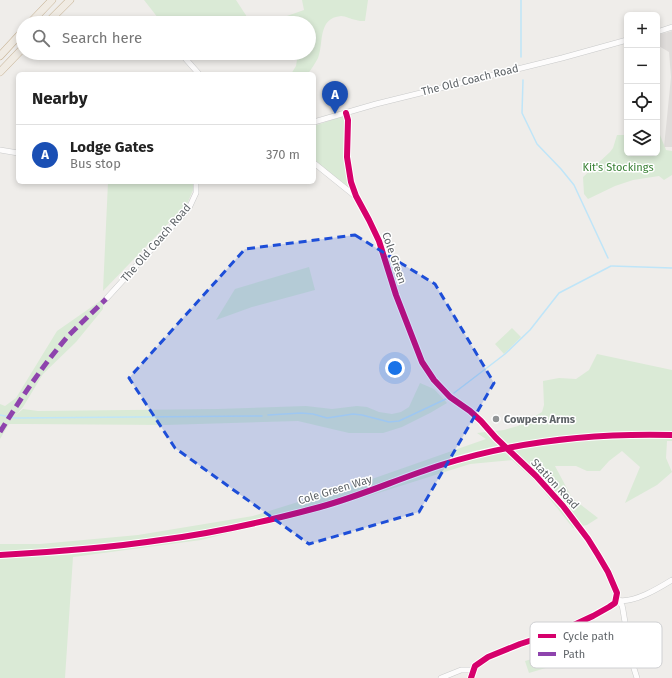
<!DOCTYPE html>
<html lang="en">
<head>
<meta charset="utf-8">
<style>
	body { margin:0; font-family:"Fira Sans",sans-serif; background:#f2f2f2; color:#222 }
	.controls { position:absolute; right:12px; top:12px; display:grid; overflow:hidden; border-radius:6px; box-shadow:0 2px 6px #0003 }
	.controls button { width:36px; height:36px; display:grid; place-items:center; padding:0; border:0; border-bottom:1px solid #e0e0e0; background:#fff; color:#222; font:20px sans-serif }
	.you { position:absolute; left:395px; top:368px; width:14px; height:14px; margin:-10px; border:3px solid #fff; border-radius:50%; background:#1a73e8; box-shadow:0 0 0 6px #1a73e833 }
	.badge { display:grid; place-items:center; width:26px; height:26px; border-radius:50%; background:#7c3aed; color:#fff; font-size:13px; font-weight:700 }
	.pin { position:absolute; translate:-50% -33px; filter:drop-shadow(0 1px 2px #0008) }
	.pin::after { content:''; position:absolute; top:21px; width:14px; height:12px; background:inherit; clip-path:polygon(0 0,100% 0,50% 100%) }
	.list { margin:0; padding:0; list-style:none }
	h2 { display:flex; justify-content:space-between; align-items:center; height:52px; margin:0; padding:0 16px; font-size:17px }
	h2 small { font-size:13px; font-weight:400; color:#767676 }
	.list li { display:grid; grid-template-columns:26px 1fr auto; gap:12px; align-items:center; box-sizing:border-box; height:60px; padding:0 16px; border-top:1px solid #e0e0e0 }
	.list b { display:block; font-size:15px; white-space:nowrap }
	.list p { margin:0; font-size:13px; white-space:nowrap; color:#767676 }
	.list em { font-size:13px; font-style:normal; color:#767676 }
	.icon { flex:none; width:22px; height:22px; fill:none; stroke:currentColor; stroke-width:2; stroke-linecap:round; stroke-linejoin:round }
	.map { position:relative; flex:none; width:672px; height:678px; overflow:hidden }
	.search { position:absolute; background:#fff; box-shadow:0 2px 6px #0003; left:16px; top:16px; width:300px; height:44px; display:flex; align-items:center; gap:10px; box-sizing:border-box; padding:0 14px; border-radius:22px; color:#767676; font-size:15px }
	.panel { position:absolute; background:#fff; box-shadow:0 2px 6px #0003; left:16px; top:72px; width:300px; height:112px; border-radius:6px }
	.map>svg:first-child { display:block }
	.industrial { fill:#dfdcda }
	.green { fill:#daead6 }
	.lines { fill:none; stroke-linecap:round; stroke-linejoin:round }
	.stream { stroke:#bfe5f8; stroke-width:1.5 }
	.minor-casing { stroke:#c9caca; stroke-width:6 }
	.highway-casing { stroke:#c7b396; stroke-width:8 }
	.minor { stroke:#fdfcfc; stroke-width:5 }
	.highway { stroke:#f0ebe3; stroke-width:7 }
	.quiet { stroke:#8e44ad; stroke-width:5; stroke-dasharray:10 5; stroke-linecap:butt }
	.cycleway-casing { stroke:#fff; stroke-width:8 }
	.cycleway { stroke:#d6006c; stroke-width:6 }
	.marked { fill:#1d4ed8; fill-opacity:0.2; stroke:#1d4ed8; stroke-width:3; stroke-dasharray:8 5; stroke-linejoin:round }
	.poi-dot { fill:#919496; stroke:#fff; stroke-width:1.5 }
	.labels { text-anchor:middle; dominant-baseline:central; stroke-width:3; stroke-linejoin:round; paint-order:stroke }
	.street-label { font-size:11px; fill:#5f6468; stroke:#fff }
	.park-label { font-size:11px; fill:#398135; stroke:#fff }
	.poi-label { font-size:11px; font-weight:bold; fill:#5f6468; stroke:#fff; text-anchor:start }
	.key { fill:#fff; stroke:#cfd0d2; stroke-width:1 }
	.key-label { font-size:11px; fill:#5f6468 }
</style>
</head>
<body>
<div class="map">
<svg width="672" height="678" viewBox="0 0 672 678">
	<rect width="100%" height="100%" fill="#efedea"/>
	<path class="industrial" d="M672 31V147H664L671 77 669 52 657 45V35Z"/>
	<path class="green" d="M144 0H236L251 23H162Z
		M302 0H368L365 21C362 21 358 21 356 20 350 19 346 16 341 16 317 18 324 44 318 58 315 64 311 69 308 74H291L296 66 298 53H309V23H267L304 10Z
		M343 116 345 117 346 120 345 162 350 190 314 160V126Z
		M617 135H627V153H657V135H660L666 150 672 151V175L664 180 659 176 633 180 615 186 588 199 584 194 583 177 610 152 613 148Z
		M108 182H194V188L187 204 103 291Z
		M309 267 315 290 252 307 216 320 235 289Z
		M103 299V309L76 342 43 374 23 407 16 415 23 409 38 411 218 409 306 406 332 409 357 406 367 407 379 412 392 414 401 412 409 407 420 383 434 389 447 403 430 413 402 427 383 433H349L298 421 165 425 25 424H9L0 439V404L5 406 16 398 57 331Z
		M512 328 521 337 504 354 495 344Z
		M597 354 672 370V441H667L666 458 672 472 657 485 625 503 640 467 622 451 609 461 600 471H587L576 466H555L572 498 598 518 587 525 573 528 538 484 512 460 470 464 340 505 201 540 73 557 65 678H0V544H40L138 535 253 516 372 479 486 439 477 433 504 430 518 426 542 412 544 405 543 381 559 378 576 379 589 370Z
		M566 649 569 661 529 673 525 661Z"/>
	<g class="lines">
		<path class="stream" d="M521 0V57
			M523 80 522 113 537 144 561 169 574 185 608 258
			M612 266 672 268
			M454 393 505 354 530 330 559 293 611 266
			M0 415 15 418 262 416
			M268 415 301 413 313 414 327 418 353 414 362 415 389 422 399 421 448 398"/>
		<g class="minor-casing">
			<path id="minor" d="M657 32 672 27
				M184 57 199 74
				M346 113 348 120 347 157 351 182 356 196 369 220 379 241 396 295 422 362 434 380 450 397 470 411 481 421 496 438 536 476 563 506 588 539 598 555 608 572 617 593 615 603 609 607 593 616 563 630 520 644 488 657 475 666 471 678
				M314 122 376 104 562 58 627 40
				M0 150 18 153
				M314 163 355 196
				M106 299 189 208 196 193V182
				M616 600 622 605 623 610 631 659 637 678
				M617 600C633 604 659 588 672 580
				M441 678 461 670H473"/>
		</g>
		<g class="highway-casing">
			<path id="highway" d="M30 23 52 0
				M47 23 70 0
				M0 56 23 31
				M0 72 23 48"/>
		</g>
		<use href="#minor" class="minor"/>
		<use href="#highway" class="highway"/>
		<path class="quiet" d="M0 432C21 398 43 365 69 335 81 323 94 311 106 299"/>
		<g class="cycleway-casing">
			<path id="cycleway" d="M346 113 348 120 347 157 351 182 356 196 369 220 379 241 396 295 422 362 434 380 450 397 470 411 481 421 496 438 536 476 563 506 588 539 598 555 608 572 617 593 615 603 609 607 593 616 563 630 520 644 488 657 475 666 471 678
				M0 555C54 552 108 548 161 540 215 533 268 521 320 507 361 496 400 478 441 465 516 441 593 433 672 435"/>
		</g>
		<use href="#cycleway" class="cycleway"/>
	</g>
	<path class="marked" d="M355 235 435 284 494 383 419 512 309 544 175 448 129 378 245 249Z"/>
	<circle class="poi-dot" cx="496" cy="419" r="4"/>
	<g class="labels">
		<g class="street-label">
			<text transform="translate(470 80) rotate(-14)">The Old Coach Road</text>
			<text transform="translate(156 243) rotate(-49)">The Old Coach Road</text>
			<text transform="translate(394 258) rotate(71)">Cole Green</text>
			<text transform="translate(555 484) rotate(47)">Station Road</text>
			<text transform="translate(335 490) rotate(-17)">Cole Green Way</text>
		</g>
		<g class="park-label">
			<text x="618" y="167">Kit's Stockings</text>
		</g>
		<g class="poi-label">
			<text x="504" y="419">Cowpers Arms</text>
		</g>
	</g>
	<rect x="530" y="622" width="132" height="46" rx="6" class="key"/>
	<rect x="538" y="634" width="18" height="4" fill="#d6006c"/>
	<rect x="538" y="652" width="18" height="4" fill="#8e44ad"/>
	<g class="key-label">
		<text x="563" y="640">Cycle path</text>
		<text x="563" y="658">Path</text>
	</g>
</svg>
<div class="controls">
<button>+</button>
<button>−</button>
<button><svg class="icon" aria-label="locate" viewBox="0 0 24 24"><circle cx="12" cy="12" r="6"/><path d="M12 2v4M12 18v4M2 12h4M18 12h4"/></svg></button>
<button><svg class="icon" aria-label="layers" viewBox="0 0 24 24"><path d="M12 4l9 5-9 5-9-5zM3 14l9 5 9-5"/></svg></button>
</div>
<div class="you"></div>
<div class="pin badge" style="left:335px;top:114px;background:#1a4fb4">A</div>
<div class="search"><svg class="icon" aria-label="search" viewBox="0 0 24 24"><circle cx="10" cy="10" r="6"/><path d="M15 15l6 6"/></svg>Search here</div>
<section class="panel">
<h2>Nearby<small></small></h2>
<ul class="list">
<li><span class="badge" style="background:#1a4fb4">A</span><div><b>Lodge Gates</b><p>Bus stop</p></div><em>370 m</em></li>
</ul>
</section>
</div>
</body>
</html>
